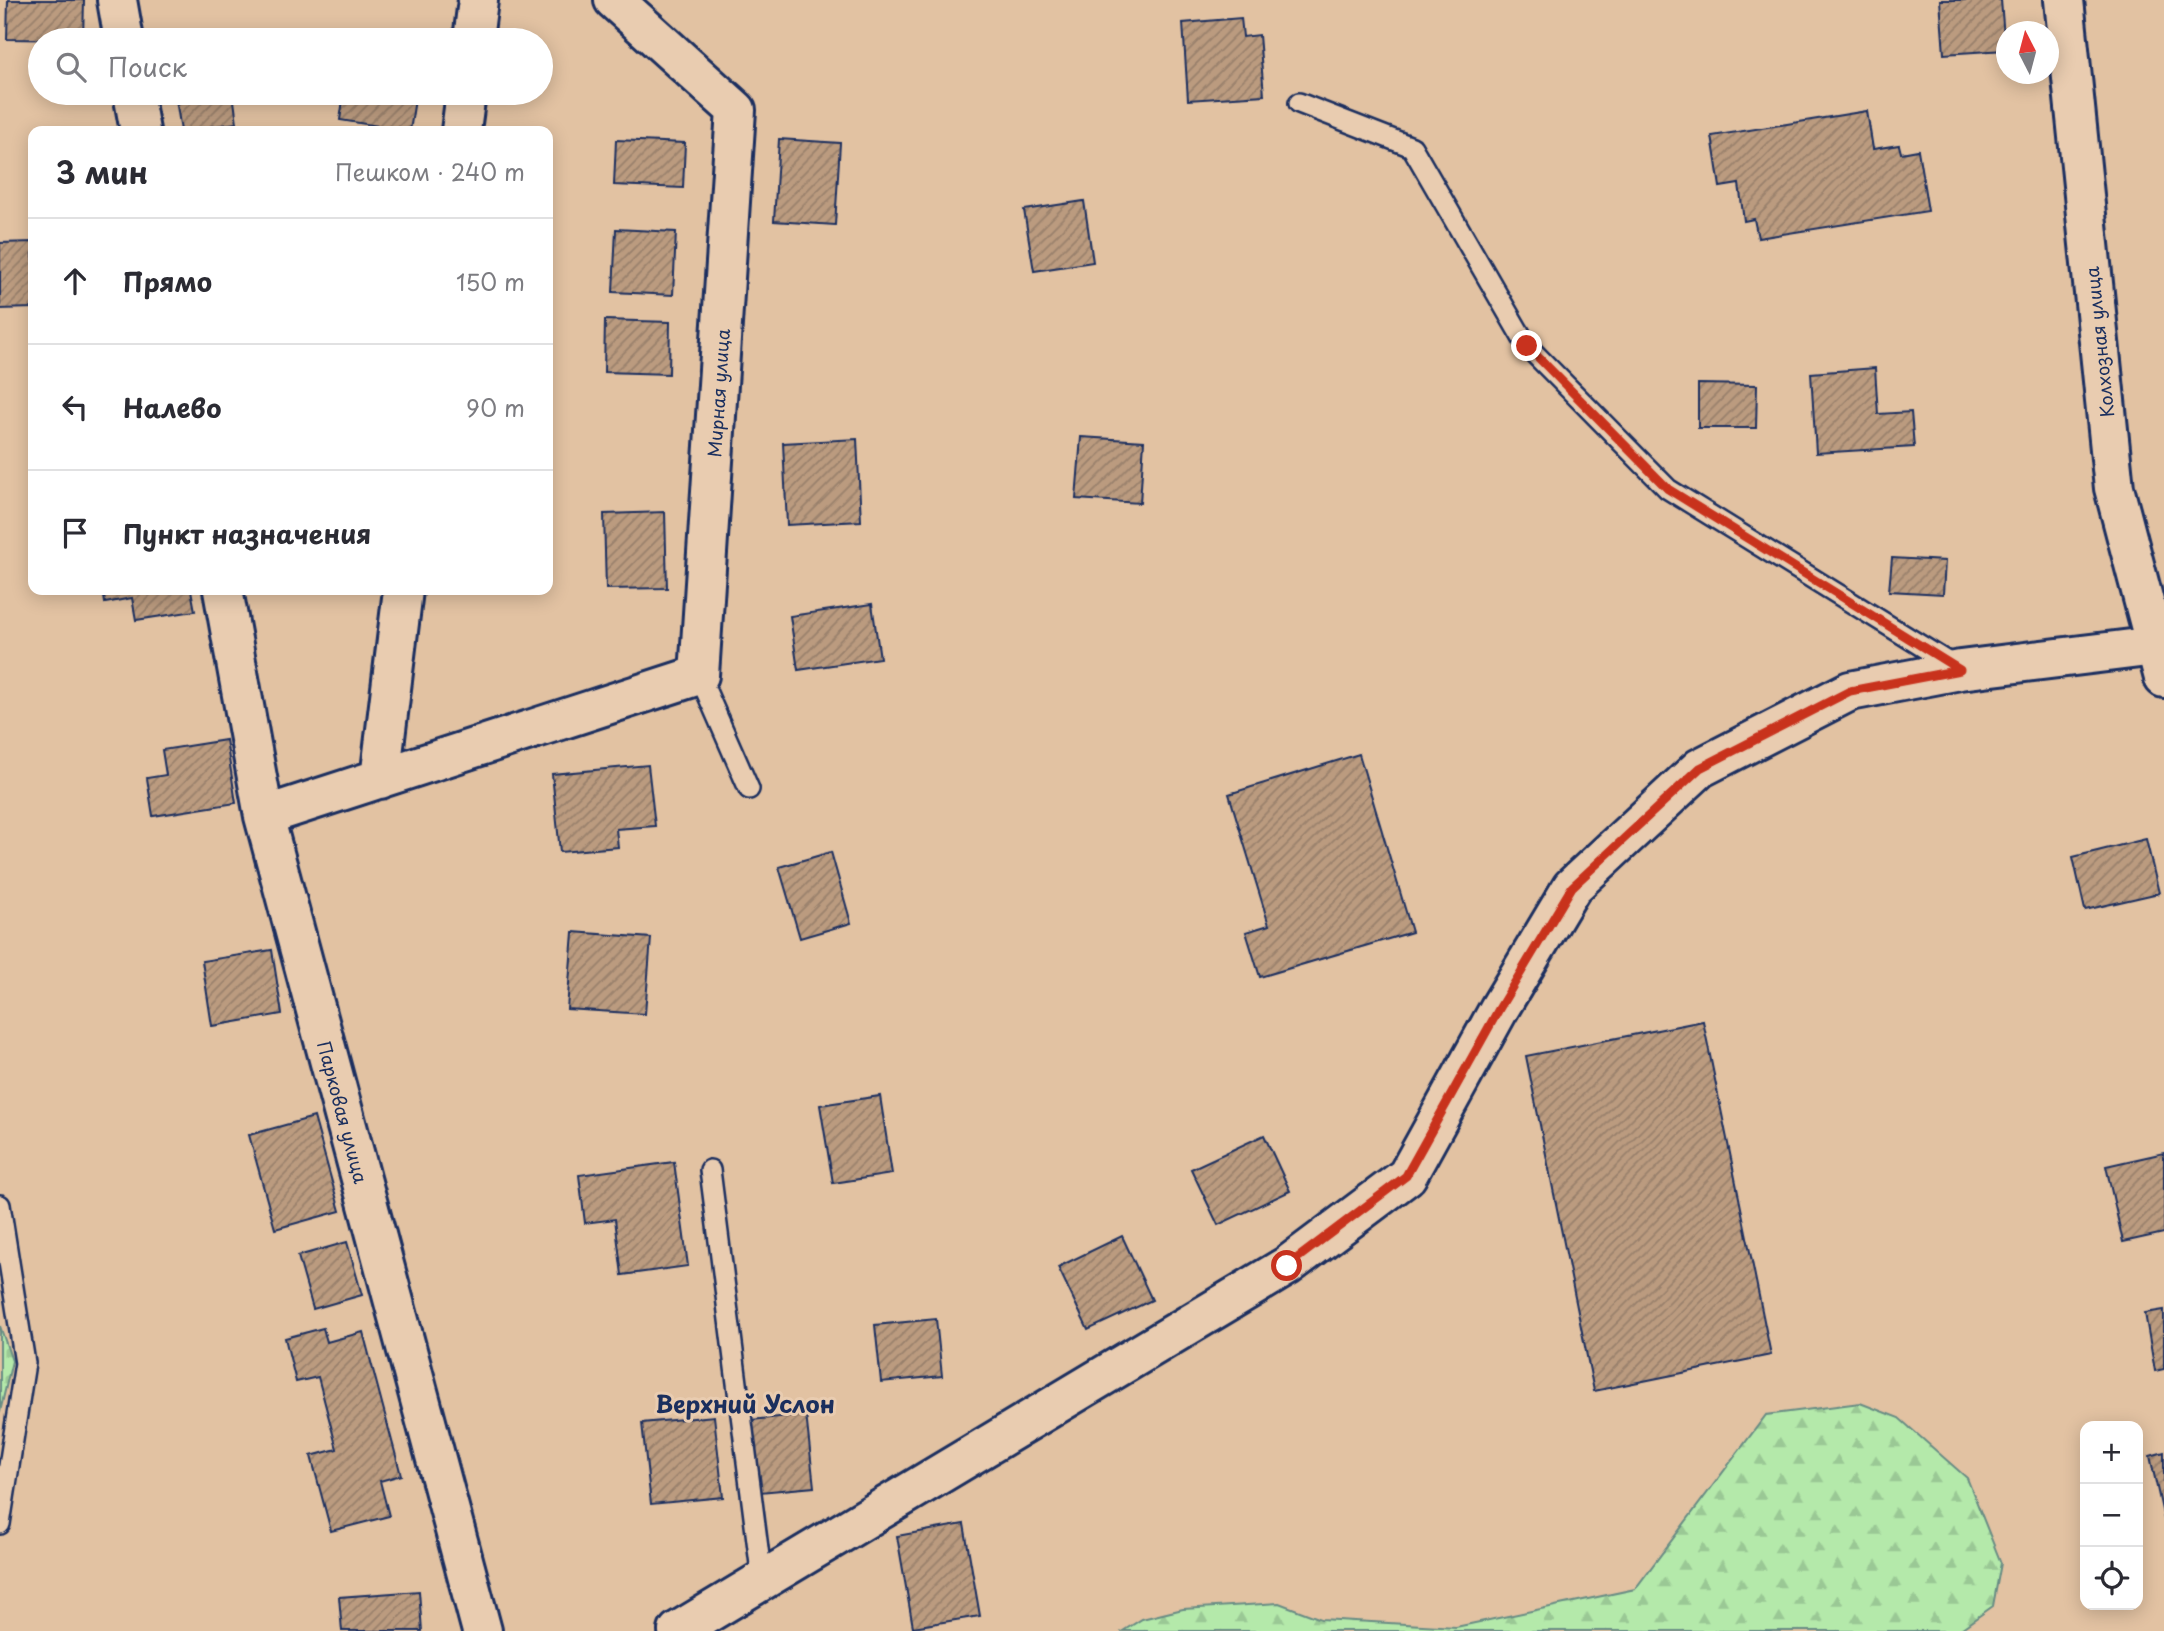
<!DOCTYPE html>
<html lang="ru">
<head>
<meta charset="utf-8">
<style>
	body { margin:0; font-family:"Playpen Sans",sans-serif; background:#f7f7f7; color:#2b2b33 }
	.controls { position:absolute; right:21px; bottom:21px; display:grid; overflow:hidden; border-radius:14px; box-shadow:0 4px 18px #0003 }
	.controls button { width:63px; height:63px; display:grid; place-items:center; padding:0; border:0; border-bottom:2px solid #e1e1e2; background:#fff; color:#2b2b33; font:35px sans-serif }
	.compass { position:absolute; left:1996px; top:21px; width:63px; height:63px; border-radius:50%; background:#fff; box-shadow:0 4px 18px #0003; rotate:354deg }
	.stop { position:absolute; width:21px; height:21px; margin:-16px; border:5px solid #c8321e; border-radius:50%; background:#fff }
	.stop.end { background:#c8321e; border-color:#fff; box-shadow:0 2px 7px #0008 }
	.list { margin:0; padding:0; list-style:none }
	h2 { display:flex; justify-content:space-between; align-items:center; height:91px; margin:0; padding:0 28px; font-size:30px }
	h2 small { font-size:23px; font-weight:400; color:#7c7c81 }
	.list li { display:grid; grid-template-columns:46px 1fr auto; gap:21px; align-items:center; box-sizing:border-box; height:126px; padding:0 28px; border-top:2px solid #e1e1e2 }
	.list b { display:block; font-size:26px; white-space:nowrap }
	.list em { font-size:23px; font-style:normal; color:#7c7c81 }
	.icon { flex:none; width:38px; height:38px; fill:none; stroke:currentColor; stroke-width:2; stroke-linecap:round; stroke-linejoin:round }
	.map { position:relative; flex:none; width:2164px; height:1631px; overflow:hidden }
	.search { position:absolute; background:#fff; box-shadow:0 4px 18px #0003; left:28px; top:28px; width:525px; height:77px; display:flex; align-items:center; gap:18px; box-sizing:border-box; padding:0 24px; border-radius:38px; color:#7c7c81; font-size:26px }
	.panel { position:absolute; background:#fff; box-shadow:0 4px 18px #0003; left:28px; top:126px; width:525px; height:469px; border-radius:14px }
	.map>svg:first-child { display:block }
	.forest { fill:url(#forest-firs); stroke:#688c84; stroke-width:2 }
	.cemetery { fill:url(#cemetery-stones); stroke:#688c84; stroke-width:2 }
	.building { fill:url(#building-hatch); stroke:#1b2f5e; stroke-width:2 }
	.lines { fill:none; stroke-linecap:round; stroke-linejoin:round }
	.lane-casing { stroke:#1b2f5e; stroke-width:24 }
	.street-casing { stroke:#1b2f5e; stroke-width:44 }
	.secondary-casing { stroke:#1b2f5e; stroke-width:44 }
	.lane { stroke:#e9ccb0; stroke-width:19 }
	.street { stroke:#e9ccb0; stroke-width:38 }
	.secondary { stroke:#e9ccb0; stroke-width:38 }
	.route { stroke:#c8321e; stroke-width:9 }
	.labels { text-anchor:middle; dominant-baseline:central; stroke-width:6; stroke-linejoin:round; paint-order:stroke }
	.street-label { font-size:18px; fill:#1b2f5e; stroke:#e9ccb0 }
	.district-label { font-size:24px; font-weight:bold; fill:#1b2f5e; stroke:#e9ccb0 }
</style>
</head>
<body>
<div class="map">
<svg width="2164" height="1631" viewBox="0 0 2164 1631">
	<defs>
		<pattern id="forest-firs" width="22" height="20" patternUnits="userSpaceOnUse" patternTransform="scale(1.75)"><rect width="22" height="20" fill="#b4e9aa"/><path d="M5 1l3.5 6h-7zM16 11l3.5 6h-7z" fill="#9ac895"/></pattern>
		<pattern id="cemetery-stones" width="16" height="16" patternUnits="userSpaceOnUse" patternTransform="scale(1.75)"><rect width="16" height="16" fill="#b4e9aa"/><path d="M2 7V4a2 2 0 0 1 4 0v3zM10 15v-3a2 2 0 0 1 4 0v3z" fill="#9ac895"/></pattern>
		<pattern id="building-hatch" width="6" height="6" patternUnits="userSpaceOnUse" patternTransform="scale(1.75)"><rect width="6" height="6" fill="#bb9b7f"/><path d="M-1 1l2-2M0 6l6-6M5 7l2-2" fill="none" stroke="#977f6b"/></pattern>
	</defs>
	<rect width="100%" height="100%" fill="#e2c2a2"/>
	<filter id="ink" filterUnits="userSpaceOnUse"><feTurbulence type="fractalNoise" baseFrequency=".0143" numOctaves="2"/><feDisplacementMap in="SourceGraphic" scale="14" xChannelSelector="R" yChannelSelector="G"/><feConvolveMatrix kernelMatrix="1 2 1 2 8 2 1 2 1" color-interpolation-filters="sRGB"/></filter>
	<g filter="url(#ink)">
		<path class="forest" d="M1860 1403 1899 1418 1967 1478 2001 1563 1993 1606 1958 1631H1123L1142 1619 1183 1609 1279 1603 1321 1619 1456 1627 1635 1589 1766 1415Z"/>
		<path class="cemetery" d="M0 1326 12 1361 0 1412Z"/>
		<path class="building" d="M8 0H84L83 40 7 39Z
			M1940 0H2001L2005 50 1944 54Z
			M1241 18 1243 37 1259 35 1264 95 1188 100 1183 23Z
			M175 93H233L237 123 181 131Z
			M344 93H416L410 131 340 120Z
			M1867 111 1873 149 1899 145 1901 153 1918 150 1928 211 1758 238 1754 219 1744 221 1739 184 1720 187 1712 136Z
			M779 139 840 143 835 225 774 221Z
			M616 140 685 143 683 188 614 185Z
			M1084 201 1093 262 1034 271 1024 210Z
			M616 229 676 232 673 295 613 292Z
			M33 242V308L0 309V243Z
			M605 320 670 322 669 374 604 372Z
			M1875 368 1878 414 1911 412 1914 447 1816 453 1811 373Z
			M1698 384 1757 385 1756 428H1698Z
			M1081 437 1144 441 1140 503 1076 499Z
			M857 439 861 521 787 525 783 443Z
			M665 512 667 588 606 589 604 514Z
			M1892 558 1945 561 1943 594 1889 591Z
			M103 590H191L195 611 136 620 132 598 105 603Z
			M872 604 880 658 798 670 790 616Z
			M226 740 236 803 153 816 147 778 166 775 162 750Z
			M1359 754 1412 932 1260 977 1246 932 1269 925 1229 794Z
			M648 765 655 826 616 829 618 847 560 852 552 774Z
			M2146 839 2159 893 2085 910 2073 857Z
			M831 852 851 923 800 938 779 867Z
			M573 932 651 938 645 1014 567 1009Z
			M272 950 282 1014 212 1026 202 961Z
			M1703 1021 1771 1355 1594 1391 1526 1056Z
			M880 1096 892 1174 833 1183 820 1105Z
			M314 1117 340 1211 275 1229 249 1135Z
			M1264 1135 1290 1191 1218 1225 1191 1169Z
			M2164 1153V1233L2123 1242 2106 1166Z
			M674 1162 688 1266 622 1275 615 1219 585 1223 579 1175Z
			M1122 1236 1152 1300 1088 1330 1058 1267Z
			M347 1242 362 1295 313 1309 298 1256Z
			M2164 1310V1369L2155 1371 2145 1313Z
			M936 1319 942 1376 881 1382 875 1325Z
			M323 1328 327 1342 363 1332 401 1475 380 1481 389 1516 331 1531 311 1456 337 1449 318 1377 296 1382 285 1338Z
			M806 1414 814 1487 760 1492 752 1420Z
			M714 1416 723 1497 651 1504 642 1423Z
			M2164 1452V1519L2150 1456Z
			M964 1524 980 1616 913 1627 897 1536Z
			M419 1591 422 1631H342L339 1597Z"/>
		<g class="lines">
			<g class="lane-casing">
				<path id="lane" d="M1299 103 1412 147 1527 346 1668 489 1957 668
					M699 675 749 789
					M710 1170 762 1580
					M0 1205 25 1363 0 1524"/>
			</g>
			<g class="street-casing">
				<path id="street" d="M117 0 124 40
					M473 40 478 0
					M133 93 140 131
					M461 131 466 93
					M223 590 264 816 482 1631
					M380 779 403 590
					M264 816 699 675 736 110 614 0
					M678 1631 1287 1266 1407 1176 1499 1009 1572 887 1700 768 1850 691 1960 670 2156 646"/>
			</g>
			<g class="secondary-casing">
				<path id="secondary" d="M2064 0 2114 488 2164 678"/>
			</g>
			<use href="#lane" class="lane"/>
			<use href="#street" class="street"/>
			<use href="#secondary" class="secondary"/>
		</g>
	</g>
	<g class="lines" filter="url(#ink)">
		<path class="route" d="M1287 1266 1406 1176 1499 1009 1572 887 1700 768 1850 691 1960 670 1668 489 1527 346"/>
	</g>
	<g class="labels">
		<g class="street-label">
			<text transform="translate(2099 342) rotate(-96)">Колхозная улица</text>
			<text transform="translate(718 393) rotate(-86)">Мирная улица</text>
			<text transform="translate(343 1112) rotate(75)">Парковая улица</text>
		</g>
		<g class="district-label">
			<text x="745" y="1403">Верхний Услон</text>
		</g>
	</g>
</svg>
<div class="controls">
<button>+</button>
<button>−</button>
<button><svg class="icon" aria-label="locate" viewBox="0 0 24 24"><circle cx="12" cy="12" r="6"/><path d="M12 2v4M12 18v4M2 12h4M18 12h4"/></svg></button>
</div>
<svg class="compass" viewBox="-18 -18 36 36"><path d="M0-13l5 13h-10z" fill="#e53935"/><path d="M0 13l5-13h-10z" fill="#7c7c81"/></svg>
<div class="stop" style="left:1287px;top:1266px"></div>
<div class="stop end" style="left:1527px;top:346px"></div>
<div class="search"><svg class="icon" aria-label="search" viewBox="0 0 24 24"><circle cx="10" cy="10" r="6"/><path d="M15 15l6 6"/></svg>Поиск</div>
<section class="panel">
<h2>3 мин<small>Пешком · 240 m</small></h2>
<ul class="list">
<li><svg class="icon" aria-label="ahead" viewBox="0 0 24 24"><path d="M12 20V5M6 11l6-6 6 6"/></svg><div><b>Прямо</b></div><em>150 m</em></li>
<li><svg class="icon" aria-label="left" viewBox="0 0 24 24"><path d="M17 20v-9H6M10 6l-5 5 5 5"/></svg><div><b>Налево</b></div><em>90 m</em></li>
<li><svg class="icon" aria-label="arrive" viewBox="0 0 24 24"><path d="M6 21V4h12l-3 4 3 4H6"/></svg><div><b>Пункт назначения</b></div></li>
</ul>
</section>
</div>
</body>
</html>
